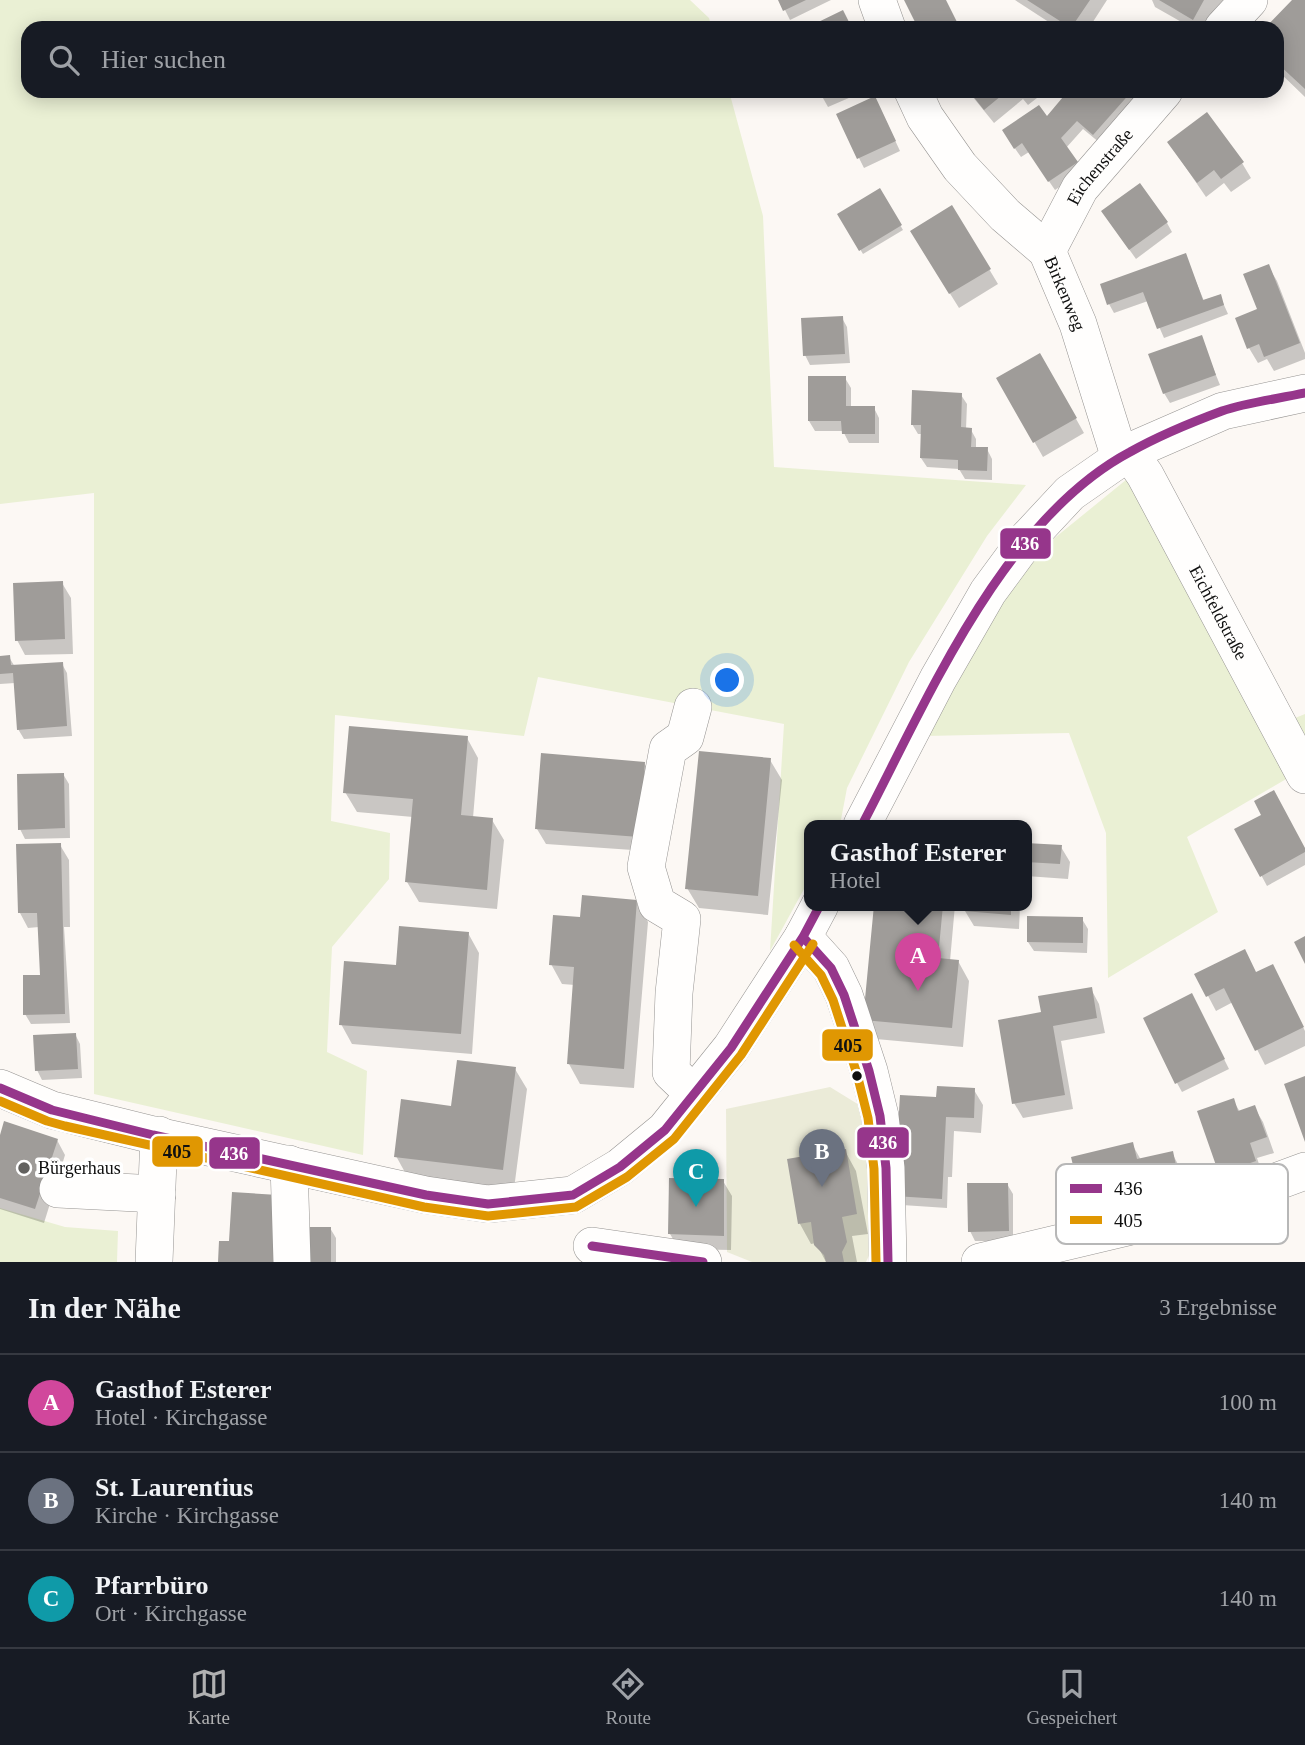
<!DOCTYPE html>
<html lang="de">
<head>
<meta charset="utf-8">
<style>
	body { margin:0; font-family:"Times New Roman",serif; background:#242831; color:#f1f3f6 }
	.you { position:absolute; left:728px; top:681px; width:24px; height:24px; margin:-18px; border:5px solid #fff; border-radius:50%; background:#1a73e8; box-shadow:0 0 0 10px #1a73e833 }
	.badge { display:grid; place-items:center; width:46px; height:46px; border-radius:50%; background:#b1b1b2; color:#fff; font-size:23px; font-weight:700 }
	.pin { position:absolute; translate:-50% -58px; filter:drop-shadow(0 2px 4px #0008) }
	.pin::after { content:''; position:absolute; top:37px; width:24px; height:21px; background:inherit; clip-path:polygon(0 0,100% 0,50% 100%) }
	.popup { position:absolute; left:804px; top:820px; width:228px; height:91px; box-sizing:border-box; display:grid; place-content:center; border-radius:14px; background:#171b24; filter:drop-shadow(0 2px 5px #0005); font-size:23px; white-space:nowrap; color:#9ea1a6 }
	.popup b { font-size:26px; color:#f1f3f6 }
	.popup::after { content:''; position:absolute; left:50%; top:100%; margin-left:-14px; border:14px solid transparent; border-top-color:#171b24 }
	.list { margin:0; padding:0; list-style:none }
	h2 { display:flex; justify-content:space-between; align-items:center; height:91px; margin:0; padding:0 28px; font-size:30px }
	h2 small { font-size:23px; font-weight:400; color:#9ea1a6 }
	.list li { display:grid; grid-template-columns:46px 1fr auto; gap:21px; align-items:center; box-sizing:border-box; height:98px; padding:0 28px; border-top:2px solid #363941 }
	.list b { display:block; font-size:26px; white-space:nowrap }
	.list p { margin:0; font-size:23px; white-space:nowrap; color:#9ea1a6 }
	.list em { font-size:23px; font-style:normal; color:#9ea1a6 }
	.icon { flex:none; width:38px; height:38px; fill:none; stroke:currentColor; stroke-width:2; stroke-linecap:round; stroke-linejoin:round }
	.map { position:relative; flex:none; width:1305px; height:1262px; overflow:hidden }
	.search { position:absolute; background:#171b24; box-shadow:0 4px 18px #0003; left:21px; right:21px; top:21px; height:77px; display:flex; align-items:center; gap:18px; box-sizing:border-box; padding:0 24px; border-radius:21px; color:#9ea1a6; font-size:26px }
	.sheet { height:385px; background:#171b24 }
	nav { display:flex; justify-content:space-around; align-items:center; box-sizing:border-box; height:98px; border-top:2px solid #363941; background:#171b24; font-size:19px; color:#9ea1a6 }
	nav a { display:grid; justify-items:center; gap:4px }
	nav .on { color:#b1b1b2 }
	.map>svg:first-child { display:block }
	.green { fill:#eaf0d4 }
	.cemetery { fill:#ebebd8 }
	.shadow { fill:#0003 }
	.building { fill:#9f9c99 }
	.lines { fill:none; stroke-linecap:round; stroke-linejoin:round }
	.minor-casing { stroke:#969492; stroke-width:38 }
	.minor { stroke:#fffefd; stroke-width:37 }
	.bus-1-casing { stroke:#fff; stroke-width:14 }
	.bus-2-casing { stroke:#fff; stroke-width:14 }
	.bus-1 { stroke:#96368b; stroke-width:9 }
	.bus-2 { stroke:#e09702; stroke-width:9 }
	.bus-dot { fill:#0f0f0f; stroke:#fff; stroke-width:2.5 }
	.poi-dot { fill:#62615f; stroke:#fff; stroke-width:2.5 }
	.labels { text-anchor:middle; dominant-baseline:central; stroke-width:7; stroke-linejoin:round; paint-order:stroke }
	.street-label { font-size:18px; fill:#0f0f0f; stroke:#fff }
	.poi-label { font-size:18px; fill:#0f0f0f; stroke:#fff; text-anchor:start }
	.key { fill:#fff; stroke:#b7b7b7; stroke-width:2 }
	.key-label { font-size:19px; fill:#0f0f0f }
	.line-badge { stroke:#fff; stroke-width:2.5 }
	.badge-label { font-size:19px; text-anchor:middle; font-weight:bold; fill:#fff }
	.pale-badge-label { font-size:19px; text-anchor:middle; font-weight:bold; fill:#111 }
</style>
</head>
<body>
<div class="map">
<svg width="1305" height="1262" viewBox="0 0 1305 1262">
	<rect width="100%" height="100%" fill="#fcf8f4"/>
	<path class="green" d="M0 0H690L709 18 712 28H28V91H729L763 216 774 467 1026 485 987 536 909 662 847 788 840 825H810L809 880 770 951 784 724 538 677 524 736 335 715 331 821 390 833 389 879 332 947 327 1052 367 1071 363 1155 94 1094V493L0 504Z
		M1153 458 1290 720 1305 714V768L1187 837 1218 912 1108 978 1106 833 1069 733 926 736 999 608 1046 545Z
		M0 1208 65 1227 118 1231 117 1262H0Z"/>
	<path class="cemetery" d="M830 1087 869 1111 879 1234 866 1262H752L727 1252 726 1109Z"/>
	<path class="shadow" d="M780 0H831L790 20Z
		M1015 0H1107L1089 28H1058Z
		M1152 0H1231L1224 13 1216 8 1204 28H1192L1155 7Z
		M1294 0H1305V97L1277 70V28H1268Z
		M1022 21 1028 28H1013Z
		M819 91H865L828 107Z
		M968 91H1046L1028 105 1023 99 994 123Z
		M1070 91H1138L1141 96 1100 143 1083 129 1066 148 1082 172 1055 190 1029 152 1021 157 1009 140 1047 119Z
		M880 108 900 151 864 168 859 158Z
		M1169 143 1242 163 1251 178 1231 192 1224 183 1206 197Z
		M880 190 903 230 863 254 839 215Z
		M1109 221 1167 223 1172 232 1136 259Z
		M921 247 989 269 998 284 959 308Z
		M1185 255 1204 301 1220 296 1228 314 1164 338 1148 301 1114 313 1109 304Z
		M1268 266 1277 281 1305 353V359L1274 371 1267 359 1258 363 1249 348 1260 310Z
		M842 318 847 327 850 363 810 365 805 355Z
		M1201 338 1220 385 1170 403 1164 393Z
		M1040 355 1084 433 1043 457 998 378Z
		M845 378 851 388V408H874L879 418V443H849L843 431H815L809 421Z
		M961 395 967 404 966 429 971 430 976 439V449H987L992 459V480L965 479 959 469 927 467 921 458 922 434H918L912 424Z
		M62 583 71 598 73 654 25 655 17 640Z
		M9 657 15 667 62 664 67 673 72 736 24 739 18 729 15 683 0 684V658Z
		M467 738 478 758 473 818 492 820 504 840 497 909 419 902 407 882 413 817 357 812 345 792Z
		M770 760 782 780 768 915 699 908 687 888Z
		M644 763 653 778 647 851 546 844 537 829Z
		M63 774 69 784 70 838 25 839 20 829Z
		M1237 830 1305 851V865L1267 886Z
		M60 845 69 860 70 927H64L70 1023 31 1024 25 1014 43 976 39 927 28 928 20 913Z
		M1026 845 1061 847 1070 862 1068 879 1026 876Z
		M636 902 648 922 634 1088 580 1084 569 1064 575 985 562 984 551 964 582 919Z
		M876 905H955L950 961H958L969 981 963 1047 876 1039 864 1019Z
		M966 905H1020L1019 929 974 926 965 911Z
		M1082 919 1088 929 1087 953 1034 951 1028 942Z
		M468 933 479 953 472 1054 352 1044 341 1024 398 967Z
		M1256 974 1280 981 1305 1031V1046L1265 1065 1233 1002 1216 1011 1197 975Z
		M1091 989 1099 1004 1105 1033 1061 1041 1073 1109 1023 1118 1014 1103 1043 1014Z
		M1197 1005 1229 1069 1182 1092 1177 1083Z
		M75 1034 80 1044 82 1078 42 1080 37 1070Z
		M515 1069 527 1089 514 1189 407 1176 396 1156Z
		M974 1090 983 1105 981 1133 954 1131 952 1177H948L947 1208 902 1205 938 1098Z
		M1233 1100 1240 1112 1254 1107 1263 1122 1274 1153 1257 1158 1263 1176 1229 1188 1221 1173Z
		M57 1140 65 1155 44 1223 0 1209V1141Z
		M1132 1144 1141 1160 1172 1153 1180 1168 1187 1195 1092 1217 1083 1202Z
		M845 1151 856 1171 868 1234 852 1236 857 1262H826L816 1243 811 1244 800 1224 789 1161Z
		M723 1181 732 1196 731 1250 679 1249 670 1234Z
		M1007 1184 1013 1194V1241H975L970 1231Z
		M330 1228 336 1238V1262H303Z"/>
	<path class="building" d="M778 0H806L783 11Z
		M904 0H946L960 28H918Z
		M1027 0H1090L1071 28Z
		M1159 0H1204L1193 20Z
		M1292 0H1305V89L1277 63V28H1265Z
		M843 10 852 28H806Z
		M969 91H1007L984 110Z
		M1068 91H1132L1093 135 1077 121 1061 138 1078 162 1048 182 1022 143 1014 149 1002 130 1039 105 1047 116Z
		M875 96 896 141 857 159 836 114Z
		M1207 112 1244 162 1221 179 1214 170 1197 183 1167 142Z
		M1140 183 1168 222 1129 250 1101 211Z
		M880 188 902 225 859 251 837 214Z
		M952 205 991 269 949 294 910 231Z
		M1186 253 1203 300 1221 294 1224 305 1157 329 1143 292 1107 305 1100 284Z
		M1269 264 1300 343 1264 357 1259 344 1247 349 1235 318 1257 309 1243 274Z
		M843 316 845 354 803 356 801 318Z
		M1202 335 1216 375 1163 394 1148 354Z
		M1040 353 1077 418 1033 443 996 378Z
		M808 376H846V406H875V434H842L841 421H808Z
		M912 390 962 393 961 427 972 428 971 447H988L987 471 958 470V460L920 458 921 425H911Z
		M63 581 65 639 15 641 13 583Z
		M10 655 11 665 63 662 67 726 17 730 13 673 0 674V656Z
		M349 726 468 736 461 815 493 818 487 890 405 882 413 799 343 793Z
		M699 751 771 758 758 896 685 889Z
		M541 753 645 762 639 837 535 829Z
		M64 773 65 828 18 830 17 774Z
		M1274 790 1305 848V852L1260 877 1234 829 1261 815 1254 801Z
		M61 843 65 1014 23 1015V975H40L37 913H18L16 844Z
		M1026 843 1062 845 1060 864 1026 862Z
		M582 895 637 900 624 1069 567 1064 574 967 549 965 553 915 580 917Z
		M874 905H943L938 958 959 960 952 1028 863 1020Z
		M964 905H1011V915L964 911Z
		M1027 916 1083 917V943L1027 942Z
		M399 926 469 932 461 1034 339 1025 344 961 396 965Z
		M1305 936V964L1294 942Z
		M1245 949 1256 972 1273 964 1304 1027 1255 1051 1224 988 1206 997 1194 974Z
		M1092 987 1097 1018 1053 1026 1065 1095 1012 1104 998 1020 1041 1012 1038 996Z
		M1192 993 1225 1059 1175 1084 1143 1018Z
		M76 1033 78 1069 35 1071 33 1035Z
		M457 1060 516 1067 503 1170 394 1157 401 1099 451 1106Z
		M1305 1076V1142L1284 1084Z
		M937 1086 975 1088 974 1118 946 1117 942 1199 894 1196 900 1095 936 1097Z
		M1234 1098 1238 1111 1255 1105 1267 1137 1250 1143 1256 1161 1219 1174 1197 1111Z
		M4 1121 58 1139 35 1209 0 1198V1135Z
		M1133 1142 1137 1159 1173 1151 1179 1180 1082 1203 1071 1157Z
		M846 1149 857 1214 842 1217 847 1242 842 1252 844 1262H826L824 1255 814 1245 811 1222 798 1224 787 1159Z
		M669 1178 724 1179V1236L668 1234Z
		M967 1183H1008L1009 1231 968 1232Z
		M232 1192 278 1195 273 1262H218L219 1241H229Z
		M301 1227H331V1262H301Z"/>
	<g class="lines">
		<g class="minor-casing">
			<g id="minor">
				<path d="M877 0 887 28"/>
				<path d="M1223 28 1249 0"/>
				<path id="s1" d="M913 91 925 117 960 167 1005 215 1047 251 1078 324 1120 458"/>
				<path id="s2" d="M1047 251 1080 188 1164 91"/>
				<path id="s3" d="M1129 452 1145 475 1305 775"/>
				<path d="M693 707 685 737 668 749 646 867 657 904 682 919 674 993 671 1072 694 1094"/>
				<path d="M862 825 938 679 988 592 1027 539 1070 493 1129 452 1223 411 1305 393"/>
				<path d="M803 937 831 968 844 995 869 1071 880 1116 886 1168 888 1262"/>
				<path d="M0 1088 52 1110 68 1114 153 1135 426 1195 488 1204 573 1195 620 1167 665 1130 731 1048 803 937 820 905"/>
				<path d="M289 1164 292 1262"/>
				<path d="M58 1189 157 1194"/>
				<path d="M592 1246 703 1262"/>
				<path d="M154 1262 159 1135"/>
				<path d="M980 1262 1203 1209 1305 1171"/>
			</g>
		</g>
		<use href="#minor" class="minor"/>
		<g class="bus-1-casing">
			<path id="bus-1" d="M862 825C927 701 1002 520 1130 452 1155 438 1195 421 1222 411 1248 402 1278 399 1305 393
				M803 937 831 968 844 995 869 1071 880 1116 886 1168 888 1262
				M0 1088 52 1110 153 1135 426 1195 488 1204 573 1195 620 1167 665 1130 731 1048 803 937 820 905
				M592 1246 703 1262"/>
		</g>
		<g class="bus-2-casing">
			<path id="bus-2" d="M794 945 821 975 833 1000 857 1074 868 1118 874 1169 876 1262
				M0 1101 47 1121 65 1126 424 1207 488 1216 576 1207 627 1177 674 1139 741 1055 813 944"/>
		</g>
		<use href="#bus-1" class="bus-1"/>
		<use href="#bus-2" class="bus-2"/>
	</g>
	<circle class="bus-dot" cx="857" cy="1076" r="6"/>
	<circle class="poi-dot" cx="24" cy="1168" r="7"/>
	<g class="labels">
		<g class="street-label">
			<text stroke="none"><textPath href="#s2" startOffset="100">Eichenstraße</textPath></text>
			<text stroke="none"><textPath href="#s1" startOffset="257">Birkenweg</textPath></text>
			<text stroke="none"><textPath href="#s3" startOffset="184">Eichfeldstraße</textPath></text>
		</g>
		<g class="poi-label">
			<text x="38" y="1168">Bürgerhaus</text>
		</g>
	</g>
	<rect x="1056" y="1164" width="232" height="80" rx="10" class="key"/>
	<rect x="1070" y="1184" width="32" height="9" fill="#96368b"/>
	<rect x="1070" y="1216" width="32" height="8" fill="#e09702"/>
	<g class="key-label">
		<text x="1114" y="1195">436</text>
		<text x="1114" y="1227">405</text>
	</g>
	<g class="line-badge">
		<rect x="999" y="527" width="53" height="33" rx="7" fill="#96368b"/>
		<rect x="821" y="1028" width="53" height="34" rx="7" fill="#e09702"/>
		<rect x="856" y="1126" width="54" height="33" rx="7" fill="#96368b"/>
		<rect x="151" y="1135" width="53" height="33" rx="7" fill="#e09702"/>
		<rect x="208" y="1136" width="53" height="34" rx="7" fill="#96368b"/>
	</g>
	<g class="badge-label">
		<text x="1025" y="550">436</text>
		<text x="883" y="1149">436</text>
		<text x="234" y="1160">436</text>
	</g>
	<g class="pale-badge-label">
		<text x="848" y="1052">405</text>
		<text x="177" y="1158">405</text>
	</g>
</svg>
<div class="you"></div>
<div class="pin badge" style="left:918px;top:991px;background:#d1479c">A</div>
<div class="popup"><b>Gasthof Esterer</b>Hotel</div>
<div class="pin badge" style="left:822px;top:1187px;background:#6b7280">B</div>
<div class="pin badge" style="left:696px;top:1207px;background:#0f9aa8">C</div>
<div class="search"><svg class="icon" aria-label="search" viewBox="0 0 24 24"><circle cx="10" cy="10" r="6"/><path d="M15 15l6 6"/></svg>Hier suchen</div>
</div>
<section class="sheet">
<h2>In der Nähe<small>3 Ergebnisse</small></h2>
<ul class="list">
<li><span class="badge" style="background:#d1479c">A</span><div><b>Gasthof Esterer</b><p>Hotel · Kirchgasse</p></div><em>100 m</em></li>
<li><span class="badge" style="background:#6b7280">B</span><div><b>St. Laurentius</b><p>Kirche · Kirchgasse</p></div><em>140 m</em></li>
<li><span class="badge" style="background:#0f9aa8">C</span><div><b>Pfarrbüro</b><p>Ort · Kirchgasse</p></div><em>140 m</em></li>
</ul>
</section>
<nav>
<a class="on"><svg class="icon" aria-label="map" viewBox="0 0 24 24"><path d="M3 6l6-2 6 2 6-2v14l-6 2-6-2-6 2zM9 4v14M15 6v14"/></svg>Karte</a>
<a><svg class="icon" aria-label="directions" viewBox="0 0 24 24"><path d="M12 3l9 9-9 9-9-9zM9 14v-3h6M13 9l2 2-2 2"/></svg>Route</a>
<a><svg class="icon" aria-label="saved" viewBox="0 0 24 24"><path d="M7 4h10v16l-5-4-5 4z"/></svg>Gespeichert</a>
</nav>
</body>
</html>
